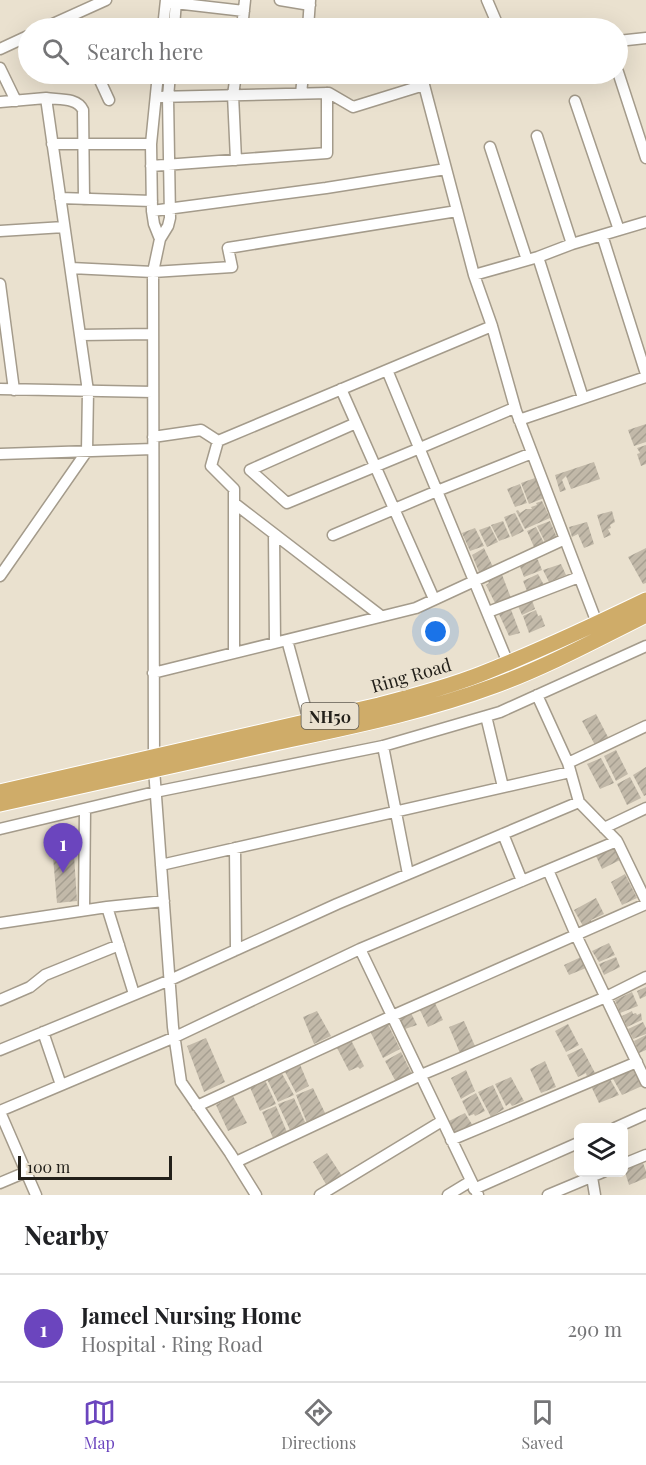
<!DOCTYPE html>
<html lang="en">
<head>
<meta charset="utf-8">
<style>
	body { margin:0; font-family:"Playfair Display",serif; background:#f2f2f2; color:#202124 }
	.controls { position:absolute; right:18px; bottom:18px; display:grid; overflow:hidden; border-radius:9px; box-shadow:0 6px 24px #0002 }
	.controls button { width:54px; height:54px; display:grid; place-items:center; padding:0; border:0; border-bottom:2px solid #e0e0e0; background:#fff; color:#202124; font:30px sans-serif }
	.scale { position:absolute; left:18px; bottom:15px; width:154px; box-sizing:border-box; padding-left:6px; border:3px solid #23201a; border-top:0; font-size:16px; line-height:21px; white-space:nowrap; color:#23201a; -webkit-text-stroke:4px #eae1cf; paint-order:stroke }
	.you { position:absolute; left:436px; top:632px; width:21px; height:21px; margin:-15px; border:4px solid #fff; border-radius:50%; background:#1a73e8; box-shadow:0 0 0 9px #1a73e833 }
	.badge { display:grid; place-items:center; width:39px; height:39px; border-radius:50%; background:#6b45be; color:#fff; font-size:20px; font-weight:700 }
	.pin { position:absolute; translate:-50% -50px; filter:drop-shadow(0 2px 3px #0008) }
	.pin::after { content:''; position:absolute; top:32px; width:21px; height:18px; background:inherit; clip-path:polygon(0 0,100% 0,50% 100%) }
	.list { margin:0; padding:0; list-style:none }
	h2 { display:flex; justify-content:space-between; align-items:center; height:78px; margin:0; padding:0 24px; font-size:26px }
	h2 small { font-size:20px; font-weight:400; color:#757577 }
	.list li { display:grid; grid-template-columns:39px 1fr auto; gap:18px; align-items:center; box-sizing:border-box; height:108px; padding:0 24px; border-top:2px solid #e0e0e0 }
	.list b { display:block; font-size:22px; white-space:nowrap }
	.list p { margin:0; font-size:20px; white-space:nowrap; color:#757577 }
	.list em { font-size:20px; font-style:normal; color:#757577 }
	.icon { flex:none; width:33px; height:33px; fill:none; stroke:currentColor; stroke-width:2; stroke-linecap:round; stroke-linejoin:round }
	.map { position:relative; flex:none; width:646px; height:1195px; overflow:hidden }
	.search { position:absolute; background:#fff; box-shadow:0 6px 24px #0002; left:18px; right:18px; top:18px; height:66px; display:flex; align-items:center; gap:15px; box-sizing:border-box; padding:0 21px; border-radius:33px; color:#757577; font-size:22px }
	.sheet { height:186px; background:#fff }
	nav { display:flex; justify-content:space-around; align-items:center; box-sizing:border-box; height:84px; border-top:2px solid #e0e0e0; background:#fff; font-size:16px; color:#757577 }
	nav a { display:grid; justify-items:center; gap:3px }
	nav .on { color:#6b45be }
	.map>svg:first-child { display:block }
	.building { fill:url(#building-hatch) }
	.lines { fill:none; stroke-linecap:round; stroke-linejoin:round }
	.minor-casing { stroke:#a49b8b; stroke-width:13 }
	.highway-casing { stroke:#fff; stroke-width:17 }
	.minor { stroke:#fff; stroke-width:10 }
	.highway { stroke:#cfac69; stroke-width:15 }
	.labels { text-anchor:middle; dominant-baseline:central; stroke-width:6; stroke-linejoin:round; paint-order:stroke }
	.shield { fill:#eae1cf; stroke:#5f5a50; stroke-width:1.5 }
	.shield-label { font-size:16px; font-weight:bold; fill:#23201a }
	.street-label { font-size:18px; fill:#23201a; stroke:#eae1cf }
</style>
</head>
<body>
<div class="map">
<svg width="646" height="1195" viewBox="0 0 646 1195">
	<defs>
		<pattern id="building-hatch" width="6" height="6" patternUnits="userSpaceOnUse" patternTransform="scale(1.5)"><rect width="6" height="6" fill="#c2b9a9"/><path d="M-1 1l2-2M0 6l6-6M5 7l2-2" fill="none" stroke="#a69f91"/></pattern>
	</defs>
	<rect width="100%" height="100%" fill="#eae1cf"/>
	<path class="building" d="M646 424V442L634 446 628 430Z
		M646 445V464L641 466 637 454 640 453 637 448Z
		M594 462 600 479 571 489 566 476 562 480 566 490 560 492 555 475Z
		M535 478 544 498 529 504 521 483Z
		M520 484 527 503 515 507 507 489Z
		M542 501 550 518 525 529 516 511 518 510 520 513 526 509H532L531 507 537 505 536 503Z
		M612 511 615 522 610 525 611 528 608 529 611 535 604 538 597 515Z
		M515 513 524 531 512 537 504 517Z
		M503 521 510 537 499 541 491 525Z
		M550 521 557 538 545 542 537 526Z
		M587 522 594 544 584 548 578 534 572 537 569 527Z
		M490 526 498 542 487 547 479 530Z
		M536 527 544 543 534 547 527 531Z
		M475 528 484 546 470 551 462 533Z
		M484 548 493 567 479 572 472 555Z
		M646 548V583L643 584 628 557Z
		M535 557 538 560 542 570 524 577 519 564Z
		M561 564 566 575 549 582 543 570Z
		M501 572 511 598 496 605 486 585 489 583 486 578Z
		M538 574 544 585 527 591 523 581Z
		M532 600 535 609 522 615 518 606Z
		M510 607 520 633 509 636 498 612Z
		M536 610 538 616 541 615 545 626 529 633 523 616Z
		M596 714 609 739 595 745 582 721Z
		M616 750 628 774 616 781 604 756Z
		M601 758 614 783 600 789 587 764Z
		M646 767V795L644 796 633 775Z
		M630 777 641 798 627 805 617 784Z
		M613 846 620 860 602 869 595 854Z
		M74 855 77 901 57 903 53 857Z
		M625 874 637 898 622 905 611 882Z
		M596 898 604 914 591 920 592 923 583 926 574 910Z
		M609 943 615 955 599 962 592 951Z
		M581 957 586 968 569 975 564 965Z
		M616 957 620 967 604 975 599 964Z
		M646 987V996L640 999 637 991Z
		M632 992 638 1006 620 1013 615 1000Z
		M434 1001 443 1020 428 1027 419 1008Z
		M317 1011 331 1036 314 1044 303 1017Z
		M410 1011 417 1025 405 1029 399 1017Z
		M632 1011 633 1014 636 1013 637 1015 641 1013 642 1020 627 1027 622 1016Z
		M464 1021 475 1046 460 1053 449 1027Z
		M387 1022 400 1049 383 1058 369 1029Z
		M643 1022 646 1028V1034L633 1039 628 1029Z
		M568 1024 579 1045 566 1052 555 1031Z
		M646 1035V1050L639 1053 634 1041Z
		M206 1038 225 1082 204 1092 187 1046Z
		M351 1040 364 1066 360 1069 358 1067 349 1071 336 1046Z
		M582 1048 595 1073 587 1077 586 1073 578 1077 567 1055Z
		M401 1052 412 1074 396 1082 385 1061Z
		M545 1061 556 1087 541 1093 530 1069Z
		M299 1062 309 1086 296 1093 284 1070Z
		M634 1067 642 1086 622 1095 612 1077Z
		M280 1070 294 1095 278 1102 266 1077Z
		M466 1070 475 1091 461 1099 451 1078Z
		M511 1077 524 1101 512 1106 510 1103 506 1106 495 1084Z
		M264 1078 276 1104 260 1111 249 1085Z
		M610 1079 619 1095 599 1103 591 1086Z
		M493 1085 504 1109 491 1117 478 1092Z
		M313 1088 326 1115 307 1123 296 1095Z
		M476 1093 485 1111 475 1116 474 1114 469 1116 462 1101Z
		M233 1096 247 1123 228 1131 216 1105Z
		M294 1098 305 1122 290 1130 278 1104Z
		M276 1106 287 1132 273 1138 262 1112Z
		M465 1113 473 1126 455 1135 449 1121Z
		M327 1153 342 1176 327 1186 313 1162Z
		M643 1163 646 1171V1178L629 1185 624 1169Z"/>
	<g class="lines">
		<g class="minor-casing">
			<path id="minor" d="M280 0 310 5
				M487 0 499 28
				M166 2 244 11
				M44 28 106 0
				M163 28 166 0
				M174 28 176 0
				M242 28 245 0
				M308 28 310 0
				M618 41 646 38
				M0 49 28 36
				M0 68 16 101
				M618 72 646 158
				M97 74 109 100
				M158 74 151 144 152 211 154 224 160 239
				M170 74 168 97 170 218 168 226 160 239 153 272 154 769 173 1027 181 1082 230 1153 256 1195
				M236 74 233 95 236 160
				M301 94 303 74
				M156 97 329 93 353 107 424 85 474 275
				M46 98C58 100 77 97 83 110L84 199
				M575 101 619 230
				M0 102 46 98 88 391 87 451 0 576
				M537 136 572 244
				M52 144H151
				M490 147 527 260
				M151 166 327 153V93
				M60 198 152 201
				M152 211 326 188 446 169
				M0 231 64 227
				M602 235 646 374
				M538 257 583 398
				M71 268 153 272 232 267 228 248 457 211
				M0 284 14 390
				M492 326 516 411 597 623
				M80 335 153 334
				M387 370 508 663
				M0 389 153 392
				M341 389 434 599
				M519 420 646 377
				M356 423 250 470 287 503 420 448 514 408
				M153 437 201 430 218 441 492 326 474 275 538 257 572 244 646 222
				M218 441 211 466 234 489V653
				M0 454 153 449
				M234 503 381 616
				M274 534 275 643
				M333 535 437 491 532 453
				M488 612 579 577
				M287 640 309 721
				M153 673 416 608 565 539
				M537 695 568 763 579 802 617 841
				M486 716 503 787
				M383 746 408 874
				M568 763 646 726
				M604 828 646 808
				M0 829 155 792 383 746 500 712 646 646
				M503 834 522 881
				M235 848 236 950
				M161 865 570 772
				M548 870 576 935 646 1082
				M84 910 85 809
				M0 923 107 907
				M134 994 107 907 164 901
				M0 1000 30 987 45 975 119 945
				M43 1032 61 1085
				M0 1050 170 980 337 904 579 802
				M197 1106 392 1016 646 904
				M0 1111 175 1037 360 949
				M0 1112 36 1195
				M615 1128 646 1114
				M451 1140 637 1062
				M236 1162 421 1075 606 997 646 977
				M624 1164 646 1155
				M592 1177 595 1195
				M0 1183 26 1172
				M474 1189 578 1143
				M320 1195 442 1121
				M448 1195 471 1181
				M478 1195 360 949 617 841 646 901
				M548 1195 603 1172"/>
		</g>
		<g class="highway-casing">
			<path id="highway" d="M0 792 379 705C414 696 448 687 481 674 537 652 592 626 646 600
				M0 804C84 785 168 766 252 748 333 730 416 715 494 686 546 667 596 640 646 615"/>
		</g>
		<use href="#minor" class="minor"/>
		<use href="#highway" class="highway"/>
	</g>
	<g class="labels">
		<rect class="shield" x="301.5" y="703" width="57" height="26" rx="4.5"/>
		<g class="shield-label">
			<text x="330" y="716">NH50</text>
		</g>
		<g class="street-label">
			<text transform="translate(411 675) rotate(-16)">Ring Road</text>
		</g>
	</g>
</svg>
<div class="controls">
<button><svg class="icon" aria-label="layers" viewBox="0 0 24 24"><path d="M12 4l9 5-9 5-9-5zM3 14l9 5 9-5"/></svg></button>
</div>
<div class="scale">100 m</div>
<div class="you"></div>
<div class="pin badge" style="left:63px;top:873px">1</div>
<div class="search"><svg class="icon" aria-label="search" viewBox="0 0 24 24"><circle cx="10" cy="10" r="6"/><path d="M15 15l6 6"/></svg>Search here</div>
</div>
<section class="sheet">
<h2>Nearby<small></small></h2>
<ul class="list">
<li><span class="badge">1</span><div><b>Jameel Nursing Home</b><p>Hospital · Ring Road</p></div><em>290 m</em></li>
</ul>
</section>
<nav>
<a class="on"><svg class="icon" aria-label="map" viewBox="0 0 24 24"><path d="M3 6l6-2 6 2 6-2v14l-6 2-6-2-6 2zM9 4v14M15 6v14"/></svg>Map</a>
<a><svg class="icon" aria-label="directions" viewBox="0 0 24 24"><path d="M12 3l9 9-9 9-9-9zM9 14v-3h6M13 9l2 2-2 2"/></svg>Directions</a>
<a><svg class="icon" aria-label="saved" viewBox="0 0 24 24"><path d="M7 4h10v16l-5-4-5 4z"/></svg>Saved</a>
</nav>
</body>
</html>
